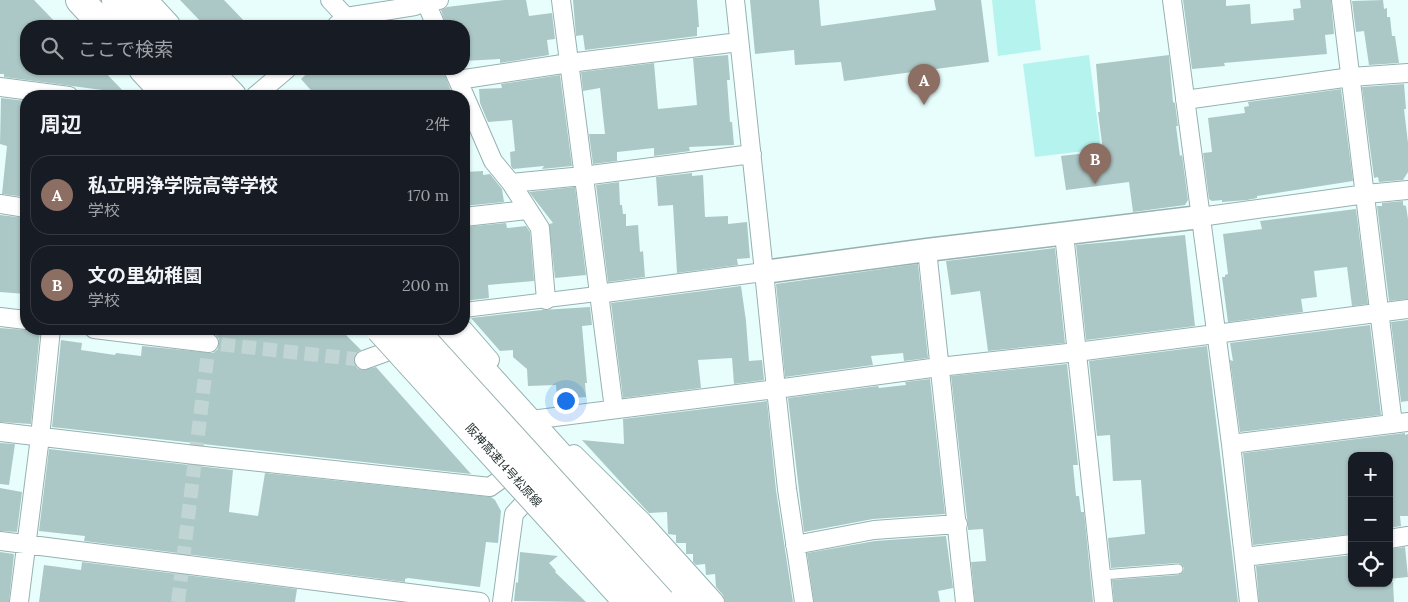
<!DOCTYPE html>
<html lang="ja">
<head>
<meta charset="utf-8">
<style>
	body { margin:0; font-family:Lora,"Noto Sans JP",serif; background:#242831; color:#f1f3f6 }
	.controls { position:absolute; right:15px; bottom:15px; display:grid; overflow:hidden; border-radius:10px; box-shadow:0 1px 4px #0004 }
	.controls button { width:45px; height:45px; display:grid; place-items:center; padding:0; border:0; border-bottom:1px solid #363941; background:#171b24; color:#f1f3f6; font:25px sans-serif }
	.you { position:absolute; left:565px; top:400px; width:18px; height:18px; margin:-12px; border:4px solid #fff; border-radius:50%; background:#1a73e8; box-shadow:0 0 0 8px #1a73e833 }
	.badge { display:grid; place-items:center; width:32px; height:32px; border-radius:50%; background:#1a73e8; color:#fff; font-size:16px; font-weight:700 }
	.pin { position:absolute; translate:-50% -41px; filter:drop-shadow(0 1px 2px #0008) }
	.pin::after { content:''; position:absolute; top:26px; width:18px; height:15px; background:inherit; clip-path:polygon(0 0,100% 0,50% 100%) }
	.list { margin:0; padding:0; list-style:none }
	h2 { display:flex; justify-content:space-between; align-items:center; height:65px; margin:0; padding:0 20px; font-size:21px }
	h2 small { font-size:16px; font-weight:400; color:#9ea1a6 }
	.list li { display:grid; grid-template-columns:32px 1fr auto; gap:15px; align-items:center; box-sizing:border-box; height:80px; margin:0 10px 10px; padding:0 10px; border:1px solid #363941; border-radius:20px }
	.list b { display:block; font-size:19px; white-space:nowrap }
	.list p { margin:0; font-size:16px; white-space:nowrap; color:#9ea1a6 }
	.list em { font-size:16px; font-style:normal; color:#9ea1a6 }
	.icon { flex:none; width:28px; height:28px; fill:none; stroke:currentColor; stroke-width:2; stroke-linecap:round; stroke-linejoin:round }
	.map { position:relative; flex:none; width:1408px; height:602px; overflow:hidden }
	.search { position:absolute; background:#171b24; box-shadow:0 1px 4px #0004; left:20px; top:20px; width:450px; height:55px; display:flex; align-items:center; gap:12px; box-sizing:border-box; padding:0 18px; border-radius:20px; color:#9ea1a6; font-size:19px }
	.panel { position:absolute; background:#171b24; box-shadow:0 1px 4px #0004; left:20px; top:90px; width:450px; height:245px; border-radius:20px }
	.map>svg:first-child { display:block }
	.green { fill:#b5f3ef }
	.building { fill:#acc8c6 }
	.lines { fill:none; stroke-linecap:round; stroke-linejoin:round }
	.pedestrian-tunnel { stroke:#c0d5d4; stroke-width:14; stroke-dasharray:14 7; stroke-linecap:butt }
	.service-casing { stroke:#96b1b0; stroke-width:11 }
	.pedestrian-casing { stroke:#96b1b0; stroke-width:16 }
	.minor-casing { stroke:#96b1b0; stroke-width:20 }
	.tertiary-casing { stroke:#96b1b0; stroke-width:25 }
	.motorway-casing { stroke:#96b1b0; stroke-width:30 }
	.service { stroke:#fff; stroke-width:9 }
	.pedestrian { stroke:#fff; stroke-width:14 }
	.minor { stroke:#fff; stroke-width:18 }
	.tertiary { stroke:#fff; stroke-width:22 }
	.motorway { stroke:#fff; stroke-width:28 }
	.motorway-bridge-casing { stroke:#96b1b0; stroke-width:30; stroke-linecap:butt }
	.motorway-bridge { stroke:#fff; stroke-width:28 }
	.labels { text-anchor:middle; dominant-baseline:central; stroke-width:5; stroke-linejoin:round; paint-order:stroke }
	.street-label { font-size:12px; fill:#263231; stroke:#fff }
</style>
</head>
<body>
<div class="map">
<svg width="1408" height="602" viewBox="0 0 1408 602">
	<rect width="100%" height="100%" fill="#e7fefd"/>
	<path class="green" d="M992 0H1035L1041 50 998 56Z
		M1089 55 1101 149 1035 157 1023 64Z"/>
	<path class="building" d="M0 0H34L59 26H26V69H102L125 93 4 77V74H0Z
		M180 0H224L249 26H205Z
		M504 0H526L529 16 552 13 555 39 547 40 549 55 500 63V59L464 61V26H446L441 10 447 7Z
		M573 0H697L699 27H697V36L585 50 583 35 576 36Z
		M750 0H819L821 26 936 10 934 0H981L989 62 844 81 841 62 795 65 794 50 755 54Z
		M1183 0H1226V6L1250 4 1251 24 1294 20 1293 9 1301 8 1300 0H1331L1334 34 1325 35 1327 54 1224 63 1225 66 1192 69Z
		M1383 0 1384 9 1387 8V17H1390L1392 36H1395L1399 63 1369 65 1364 31 1356 32 1352 1Z
		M728 55 730 80H727L730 122H732L734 145 689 147 690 151 654 156V148L617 152V161L593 164 589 134H605L600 88 583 91 581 72 654 63 658 109 697 105 693 58Z
		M1169 55 1173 102 1175 103 1178 126H1176L1180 156 1182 155 1188 200 1185 205 1133 212 1129 182 1066 190 1061 156 1103 151 1098 112H1100L1096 64Z
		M312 69H443L452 94 424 96H316L301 79Z
		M560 75 572 166 542 169 544 166 513 169 511 166 510 152 515 151 512 120 488 122 480 103 479 89 502 88 501 84Z
		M1404 84 1406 109H1404L1408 143V172L1403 180 1379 182 1378 177 1374 178 1362 87Z
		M1341 89 1353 181 1257 196V198L1247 200 1222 202V200L1212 201 1209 199 1203 153 1212 152 1208 118 1245 113 1244 107 1249 106 1248 102Z
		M1 98 26 101V197L2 194 7 146 0 144Z
		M483 171V175L490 174 502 189 504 202 464 206V172Z
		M692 173V176L703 175 705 217 728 216V224L747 222 750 258 737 259 738 265 677 273 673 205 658 206 656 177Z
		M619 182 620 205H622L623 214H626V226L638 225 640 252 643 251 645 277 608 282 596 185Z
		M575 187 586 275 555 278 549 224 553 223 529 192Z
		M1403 201V205L1406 206 1408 219V299L1389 301 1377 206H1382V203Z
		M1356 209 1368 304 1352 306 1347 267 1314 271 1317 297 1301 299 1303 312 1228 322 1222 277H1225V275L1228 274 1223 234 1262 229 1260 221Z
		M0 215 26 218 25 294 0 292Z
		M506 223 507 228 526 226 530 232 534 281 488 285 489 298 464 301V227Z
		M1185 235 1195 326 1086 340 1076 245Z
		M1055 248 1065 343 988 351 980 291 951 295 946 261Z
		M918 264 928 358 904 361 903 353 871 356 873 365 785 377 776 284Z
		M741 286 746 321 749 361 762 360 764 380 734 384 732 358 698 360 701 388 623 398 611 303Z
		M590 307 592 325 582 326 587 383H585L586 397 557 399 556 385 528 386 527 369 513 357V350L500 351 471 318 542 310Z
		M1408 320V401L1401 402 1391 322Z
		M1370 325 1381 415 1240 432 1230 360 1233 361 1230 343Z
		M0 328 40 331 31 424 0 422Z
		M204 329H340L361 350 356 353 354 358V363L357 368 363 370 376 367 471 474 52 427 61 340 82 343 81 350 115 355 116 353 141 356 142 346 213 353 218 349 219 339 215 334 204 332Z
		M1207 346 1238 602H1114L1112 580 1178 575 1183 572 1184 568 1181 564 1178 563 1111 568 1108 538 1145 534 1141 480 1113 481 1110 435 1097 436 1089 361Z
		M1067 364 1078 465H1073L1076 496H1079L1081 512H1084L1093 602H975L971 562 986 561 983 529 968 530V523L967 518 951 376Z
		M930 379 945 514 873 519 804 532 788 398 878 386 879 388 906 385 905 382Z
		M767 401 776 490 793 602H725L723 595 716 587 715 574 706 575 705 564 696 565 693 562V554H686V543H676V535L668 534 667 512 649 513 582 440 624 444 623 419Z
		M1405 433V435L1408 434V516H1400L1401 526 1389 528V456H1352V534L1253 545 1243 453Z
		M0 443 15 444 9 485 0 484Z
		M49 449 233 470 229 512 258 516 265 473 491 497 495 500 501 511 498 543 486 542 480 587 408 578 405 579V582L84 541 85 536 39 531Z
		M0 488 22 492 17 532 0 531Z
		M946 536 953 588 938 591 940 602H814L807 553 875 541Z
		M1405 547 1408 577 1389 579V549Z
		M0 552 14 554 9 602H0Z
		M520 552 558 556 549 563 556 571 555 572 586 602 514 601 516 582 518 583Z
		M1352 555V583H1389L1393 582 1394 602H1259L1256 566Z
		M82 562 297 589 295 602H39L44 565 81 570Z"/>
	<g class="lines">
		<path class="pedestrian-tunnel" d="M178 602 209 343 364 360"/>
		<g class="service-casing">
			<path id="service" d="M1102 575 1178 569"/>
		</g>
		<g class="pedestrian-casing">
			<path id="pedestrian" d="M464 310 605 293"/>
		</g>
		<g class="minor-casing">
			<path id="minor" d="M330 0 346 17
				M425 0 436 26
				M561 0 614 409
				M735 0 764 272 776 389 787 489 804 602
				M1172 0 1231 444 1249 602
				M1341 0 1393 424
				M336 26 346 17 415 6 425 2 439 0
				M453 69 493 161 511 183 540 228 546 300
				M458 80 569 63 739 42
				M0 87 69 96
				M255 96 287 69
				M1185 100 1351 77 1408 73
				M511 183 583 176 752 154
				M0 204 26 208
				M464 217 527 210
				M1200 217 1366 194 1408 190
				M1064 234 1104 602
				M927 250 965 602
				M605 293 764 272
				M0 317 26 320
				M94 329 209 343
				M463 329 490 360
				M364 360 389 351 403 341
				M539 419 776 389 939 367 1077 352 1408 309
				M0 432 195 455 490 487 504 477
				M1231 444 1408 422
				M574 454 642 521 715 602
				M1389 539 1408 536
				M0 541 480 602
				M795 545 874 530 958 524
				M1244 557 1352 544
				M19 602 40 437 51 329
				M502 602 514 514 525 502"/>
		</g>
		<g class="tertiary-casing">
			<path id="tertiary" d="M764 272 927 250 1200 217"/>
		</g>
		<g class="motorway-casing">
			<path id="motorway" d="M80 0 104 26
				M116 0 140 26
				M142 0 166 26
				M143 69 168 96
				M178 69 203 96
				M206 69 232 96
				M444 329 692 602"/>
		</g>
		<use href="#service" class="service"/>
		<use href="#pedestrian" class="pedestrian"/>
		<use href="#minor" class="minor"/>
		<use href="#tertiary" class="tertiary"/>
		<use href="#motorway" class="motorway"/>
		<g class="motorway-bridge-casing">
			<path id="motorway-bridge" d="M380 329 628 602
				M413 329 661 602"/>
		</g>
		<use href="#motorway-bridge" class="motorway-bridge"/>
	</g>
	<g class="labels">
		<g class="street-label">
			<text transform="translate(504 465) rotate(48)">阪神高速14号松原線</text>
		</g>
	</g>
</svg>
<div class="controls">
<button>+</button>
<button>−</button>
<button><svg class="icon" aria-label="locate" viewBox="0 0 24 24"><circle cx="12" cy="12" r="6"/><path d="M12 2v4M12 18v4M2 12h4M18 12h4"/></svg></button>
</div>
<div class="you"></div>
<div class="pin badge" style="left:924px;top:105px;background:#8d6e63">A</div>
<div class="pin badge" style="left:1095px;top:184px;background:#8d6e63">B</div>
<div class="search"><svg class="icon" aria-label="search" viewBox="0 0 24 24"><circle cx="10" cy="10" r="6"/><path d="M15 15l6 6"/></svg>ここで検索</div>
<section class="panel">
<h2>周辺<small>2件</small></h2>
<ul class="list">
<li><span class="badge" style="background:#8d6e63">A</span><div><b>私立明浄学院高等学校</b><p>学校</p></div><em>170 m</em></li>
<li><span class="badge" style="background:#8d6e63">B</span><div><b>文の里幼稚園</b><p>学校</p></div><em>200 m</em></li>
</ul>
</section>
</div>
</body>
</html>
